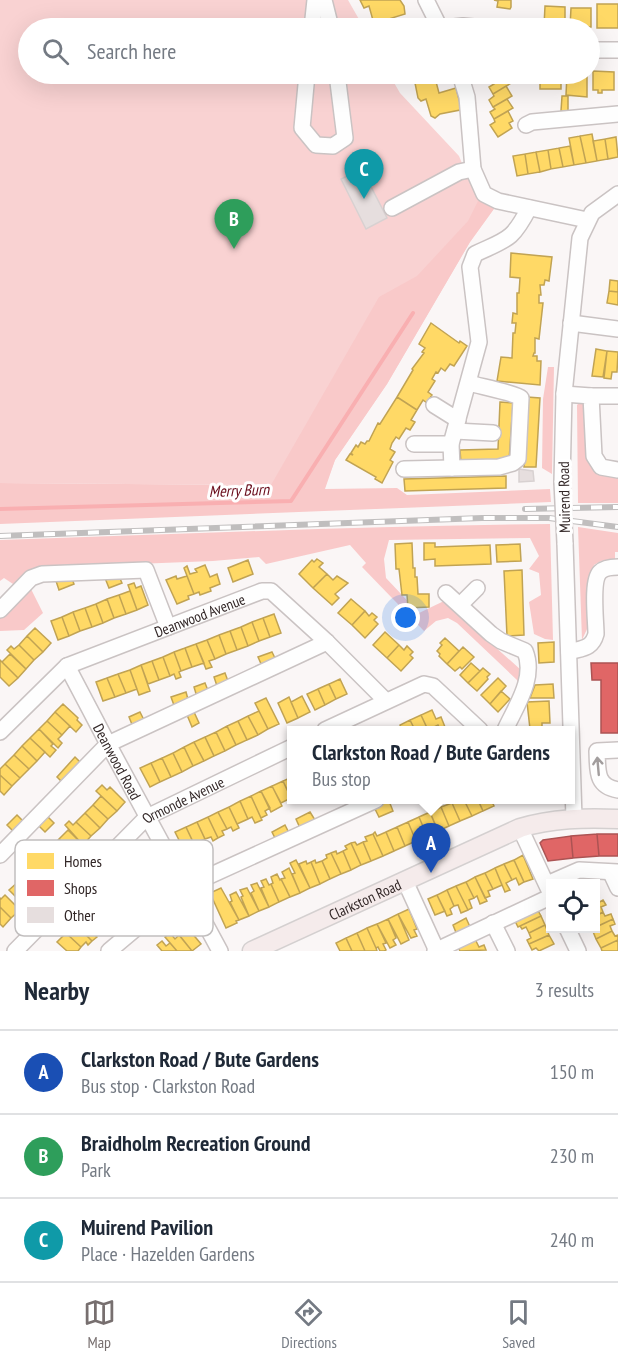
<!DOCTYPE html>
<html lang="en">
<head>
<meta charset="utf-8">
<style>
	body { margin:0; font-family:"PT Sans Narrow",sans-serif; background:#f2f2f3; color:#1f2937 }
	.controls { position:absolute; right:18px; bottom:18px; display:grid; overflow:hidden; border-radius:0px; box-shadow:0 6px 24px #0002 }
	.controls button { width:54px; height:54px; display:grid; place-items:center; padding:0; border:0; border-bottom:2px solid #e0e1e3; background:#fff; color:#1f2937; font:30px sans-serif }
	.you { position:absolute; left:406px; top:618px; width:21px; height:21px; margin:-15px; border:4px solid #fff; border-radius:50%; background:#1a73e8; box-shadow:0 0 0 9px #1a73e833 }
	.badge { display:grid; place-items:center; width:39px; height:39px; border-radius:50%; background:#776f6f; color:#fff; font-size:20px; font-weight:700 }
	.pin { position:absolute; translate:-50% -50px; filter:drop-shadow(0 2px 3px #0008) }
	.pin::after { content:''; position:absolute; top:32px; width:21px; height:18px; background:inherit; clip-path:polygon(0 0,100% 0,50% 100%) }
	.popup { position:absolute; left:287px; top:726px; width:288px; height:78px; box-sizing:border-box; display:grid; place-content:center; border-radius:0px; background:#fff; filter:drop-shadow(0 2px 4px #0005); font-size:20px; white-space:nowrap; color:#747a83 }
	.popup b { font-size:22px; color:#1f2937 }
	.popup::after { content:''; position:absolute; left:50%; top:100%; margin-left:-12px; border:12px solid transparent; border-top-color:#fff }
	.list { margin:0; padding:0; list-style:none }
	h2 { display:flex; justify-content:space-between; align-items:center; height:78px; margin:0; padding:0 24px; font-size:26px }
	h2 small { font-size:20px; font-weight:400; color:#747a83 }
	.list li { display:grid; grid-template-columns:39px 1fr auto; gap:18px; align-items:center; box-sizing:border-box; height:84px; padding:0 24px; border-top:2px solid #e0e1e3 }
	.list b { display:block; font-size:22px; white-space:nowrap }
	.list p { margin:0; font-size:20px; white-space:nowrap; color:#747a83 }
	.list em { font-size:20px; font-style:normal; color:#747a83 }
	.icon { flex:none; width:33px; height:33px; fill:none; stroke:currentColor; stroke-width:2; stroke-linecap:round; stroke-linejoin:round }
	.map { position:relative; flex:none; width:618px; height:951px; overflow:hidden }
	.search { position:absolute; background:#fff; box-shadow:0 6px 24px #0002; left:18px; right:18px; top:18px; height:66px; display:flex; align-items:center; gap:15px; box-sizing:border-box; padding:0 21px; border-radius:33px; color:#747a83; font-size:22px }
	.sheet { height:330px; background:#fff }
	nav { display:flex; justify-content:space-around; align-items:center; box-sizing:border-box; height:84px; border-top:2px solid #e0e1e3; background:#fff; font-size:16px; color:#747a83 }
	nav a { display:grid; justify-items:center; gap:3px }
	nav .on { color:#776f6f }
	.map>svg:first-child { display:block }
	.green { fill:#f9d2d2 }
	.forest { fill:#f9c9c9 }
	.homes { fill:#ffd966; stroke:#c1a353; stroke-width:1.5 }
	.shops { fill:#e06666; stroke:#ac5353; stroke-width:1.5 }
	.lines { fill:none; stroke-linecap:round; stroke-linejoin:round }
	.stream { stroke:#f9afb1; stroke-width:4 }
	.building { fill:#e6dede; stroke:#d8d1d1; stroke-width:1.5 }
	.minor-casing { stroke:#cac3c3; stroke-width:18 }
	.major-casing { stroke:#d4d0d0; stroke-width:21 }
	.minor { stroke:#fefefe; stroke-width:15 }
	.major { stroke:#f5ebeb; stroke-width:18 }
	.rail-casing { stroke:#c0bebe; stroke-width:6 }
	.rail { stroke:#fff; stroke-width:4; stroke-dasharray:11; stroke-linecap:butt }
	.minor-bridge-casing { stroke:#cac3c3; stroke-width:18; stroke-linecap:butt }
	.minor-bridge { stroke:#fefefe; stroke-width:15 }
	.oneway { stroke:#a29d9d }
	.labels { text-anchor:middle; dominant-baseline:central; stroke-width:6; stroke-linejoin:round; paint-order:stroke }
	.street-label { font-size:15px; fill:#312626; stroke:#fff }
	.water-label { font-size:16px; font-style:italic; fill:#690c1b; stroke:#fff }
	.key { fill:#fff; stroke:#c1bebe; stroke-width:1.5 }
	.key-label { font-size:16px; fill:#312626 }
</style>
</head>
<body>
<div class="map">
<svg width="618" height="951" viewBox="0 0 618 951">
	<rect width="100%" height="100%" fill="#faf6f6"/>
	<path class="green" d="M0 0H348L364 28H28V74H389L400 93 459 156 471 185 496 206 470 242 387 384 335 460 324 489 271 485 0 483Z"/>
	<path class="forest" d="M481 195 496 206 470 242 387 384 335 460 325 489 397 488 407 495 550 489 551 502 0 524V483L271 485 379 297 417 276 468 221Z
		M548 367H554L552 474 542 468 543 399Z
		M579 403 586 405 594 472 618 475V503H578L577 405Z
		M550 524 553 640 545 639 534 634 529 602 541 595 539 573 529 569 539 556 530 538 389 540 384 559 386 578 419 613 444 601 521 670 519 689 517 680 457 623 448 618 436 621 424 631 362 567 366 563 350 545 266 564 259 557 213 561 136 564 16 586 4 578 0 581V540C183 534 366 526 550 524Z
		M578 527 618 533V552H615V559L601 561 594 565 592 572 593 616 582 640Z
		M33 582 31 589 43 613 24 630 0 631V616Z"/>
	<path class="homes" d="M360 0H400L404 6 405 14 382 21 381 23 374 24 369 6 364 8Z
		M494 0H511V7L510 9 497 7 498 1Z
		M597 4H618V28H597Z
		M545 6 565 7V22H559V26H544Z
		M571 8H591V27H570Z
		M417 21 419 28H399L398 26Z
		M593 71 614 72V90H602V93H598V90H593Z
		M413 74H434L439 93 456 88 461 107 460 110 440 114 435 118 431 116 426 99 421 101 418 98 415 83 412 77Z
		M506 74 508 77 514 74 518 79 493 94 489 87 494 84 492 81Z
		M540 74H561V89H540Z
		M567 74H587V97L566 95Z
		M506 86 512 96 493 107 489 100 494 96 493 94Z
		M562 96H568V111H561Z
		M507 99 513 108 494 119 490 112 495 109 493 107Z
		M508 111 513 121 509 123 512 128 498 137 490 125 495 122 494 119Z
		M592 134 597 161 586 163 580 136Z
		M580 136 586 163 574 165 569 138Z
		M616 137 618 157 608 159 605 139Z
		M605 139 608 159 597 161 593 141Z
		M570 146 574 165 563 167 559 148Z
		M559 148 563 167 551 169 548 150Z
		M548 150 551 169 540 172 536 152Z
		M536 152 540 172 528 174 525 154Z
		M525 154 528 174 517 176 513 156Z
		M511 253 552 257 549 281 545 280 544 285H540L541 295H539V303H543L539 339 535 338V353H534L533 356H537V361H541L540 385 497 381 501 357 512 358 513 333H515L516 323H512L513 313 517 314V293H519L520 278 510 277Z
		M610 280 618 281V292L609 291Z
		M609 291 618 292V305L607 303Z
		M431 323 459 343 460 341 467 346 454 366 450 364 445 371 441 368 438 373 436 372 432 379 435 381 428 392 432 395 427 403 423 400 417 410 397 397 413 370 412 369 424 353 422 352 425 348 419 344Z
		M596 349 607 351 603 377 592 376Z
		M607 351 618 352 617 372H612L611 379 604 378Z
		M397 397 417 410 411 420 415 422 410 430 406 428 399 439 396 437 392 443 390 449 395 452 390 460 393 462 382 483 375 479 376 477 346 460 350 454 353 455 351 453 356 445 358 447 361 442 365 444 367 441H369L378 423 380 424Z
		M527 397 540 398 536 467H524Z
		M500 402 513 403 509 461 461 463 460 450 498 449Z
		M506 476V488L405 491 404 479Z
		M412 543 413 568H415V577H417L418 594H429V607L408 608 407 595H402L399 569H396L395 544Z
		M424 543H435V547L490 545 491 564 435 566V559L424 560Z
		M520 544 521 561 497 562 496 545Z
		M317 559 323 563 319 567 327 574 313 588 299 574 312 560 314 562Z
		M248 560 253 574 233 582 228 568Z
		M205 565 210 577 217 574 220 584 210 588 211 591 200 595 199 592 194 594 184 568 187 566 190 574 197 572 195 569Z
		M522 570 524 635 507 636 504 571Z
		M118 574 122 583 109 588 105 578Z
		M327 574 333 580 337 576 348 583 335 594 339 598 332 605 313 588Z
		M71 576 74 584 59 590 56 581Z
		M176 576 177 579 187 576 194 594 188 596 189 599 177 604 166 580Z
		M134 583 136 588 141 586 148 605 137 610 128 585Z
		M130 591 137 610 126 614 119 595Z
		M119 595 126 614 114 618 107 599Z
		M107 599 114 618 103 623 96 604Z
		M351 599 365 611 352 625 338 613Z
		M96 604 103 623 92 627 85 608Z
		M85 608 92 627 80 631 73 612Z
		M365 611 369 616 372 613 377 617 374 620 378 624 365 638 352 625Z
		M73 612 80 631 69 636 62 617Z
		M274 614 281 633 270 637 263 618Z
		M62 617 69 636 58 640 51 621Z
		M263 618 270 637 259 641 252 622Z
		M252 622 259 641 248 646 241 627Z
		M241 627 248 646 237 650 230 631Z
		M35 628 51 643 43 652 27 636Z
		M230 631 237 650 226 654 219 635Z
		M385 632 399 645 387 658 373 645Z
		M219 635 226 654 215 659 207 640Z
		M27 636 43 652 34 660 19 645Z
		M445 638 459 651 447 664 439 656 440 654 437 651 442 645 440 643Z
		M207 640 215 659 209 661 212 667 206 669 196 644Z
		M554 642V662L539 663 538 643Z
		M196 644 204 663 192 667 185 648Z
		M19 645 34 660 26 669 7 650 11 646 14 649Z
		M399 645 404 650 407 646 413 652 410 655 413 658 401 671 387 658Z
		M463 647 474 657 462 669 460 667 455 671 447 664Z
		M185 648 192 667 181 671 174 652Z
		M174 652 181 671 179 672 181 677 176 679 174 674 170 676 163 657Z
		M272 652 276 660 262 666 258 657Z
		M10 654 26 669 18 678 2 662Z
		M163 657 170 676 159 680 152 661Z
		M0 660 18 678 9 686 0 677Z
		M152 661 159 680 148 684 141 665Z
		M471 663 480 671 468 683 460 675Z
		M141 665 150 691 139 695 130 670Z
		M483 668 490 674 487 677 488 679 477 691 468 683Z
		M130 670 137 689 126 693 118 674Z
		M225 673 228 681 217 686 214 677Z
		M118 674 126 693 115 697 107 678Z
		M107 678 115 697 103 701 96 682Z
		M498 678 506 686 490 704 481 695Z
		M340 679 347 694 336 699 329 684Z
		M205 683 209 693 197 697 194 687Z
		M329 684 336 699 325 705 318 689Z
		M553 684 554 698H530L535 685Z
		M318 689 325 705 315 710 307 694Z
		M501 691 510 699 498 712 490 704Z
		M186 692 189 703 175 708 171 697Z
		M302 696 310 712 298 718 291 702Z
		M289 697 298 718 287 723 278 703Z
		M266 698 279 724 268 729 255 703Z
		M549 701 550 723H542V728L530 729 527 702Z
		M63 704 78 718 77 720 82 725 76 732 55 712Z
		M432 710 436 719 441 717 445 727 440 729 438 725 428 730 421 715Z
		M259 711 268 729 258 735 248 716Z
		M55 712 70 726 62 735 47 721Z
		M140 712 145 722 133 727 129 717Z
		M194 712 199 723 192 727 187 715Z
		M421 715 428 730H415L410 720Z
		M248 716 258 735 247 740 238 721Z
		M410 720 415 730H402L400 725Z
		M47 721 62 735 58 739 62 743 58 748 39 729Z
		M238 721 247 740 236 745 227 726Z
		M227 726 236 745 225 751 216 732Z
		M39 729 53 744 51 746 56 750 50 757 30 738Z
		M216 732 225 751 214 756 205 737Z
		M205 737 214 756 204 761 194 742Z
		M30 738 45 752 37 761 22 746Z
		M194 742 204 761 193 766 184 747Z
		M22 746 37 761 29 769 14 755Z
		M184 747 193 766 182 772 173 753Z
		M173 753 182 772 171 777 162 758Z
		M14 755 29 769 20 778 5 764Z
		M75 757 83 765 64 784 57 777Z
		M162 758 171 777 160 782 151 763Z
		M151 763 160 782 150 787 140 768Z
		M5 764 20 778 12 786 0 775V769Z
		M0 775 12 786 4 795 0 791Z
		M292 777V798H291L283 781Z
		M283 781 291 798 281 803 272 786Z
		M102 785 107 790 110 787 125 802 117 811 96 791Z
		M272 786 282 806 271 812 261 791Z
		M261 791 270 808 265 811 267 815 261 818 251 796Z
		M101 796 117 811 108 819 93 805Z
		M251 796 262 820 255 823 252 817 248 819 240 801Z
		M459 800H464L472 816 460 821 452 803Z
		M464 800H478L483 811 472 816Z
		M478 800H491L494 806 483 811Z
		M240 801 248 819 237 824 229 807Z
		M389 801 393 811 379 817 374 807Z
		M452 803 460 821 449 826 441 807Z
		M93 805 108 819 100 828 85 813Z
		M229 807 239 828 233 831 231 827 227 829 218 812Z
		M432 807 434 811 441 807 449 826 438 831 428 808Z
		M218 812 227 829 222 831 224 835 218 838 208 817Z
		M310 812 315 820 300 828 296 819Z
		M430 812 438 831 427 836 419 817Z
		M85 813 100 828 91 836 76 822Z
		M17 815 25 823 15 833 7 825Z
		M47 816 54 823 45 832 38 825Z
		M208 817 218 838 213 841 211 837 205 839 197 822Z
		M419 817 427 836 416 841 408 822Z
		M69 821 73 825 76 822 91 836 83 845 65 825Z
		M197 822 205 839 194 844 186 827Z
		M408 822 416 841 405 846 397 827Z
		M285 825 289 833 276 840 272 832Z
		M186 827 194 844 184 850 175 832Z
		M397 827 405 846 394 851 386 832Z
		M68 830 83 845 75 854 59 839Z
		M375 832 377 836 386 832 394 851 383 856 373 834Z
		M373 834 383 856 371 861 363 842 367 841 365 837Z
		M59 839 75 854 66 862 51 847Z
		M355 842 357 845 363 842 371 861 361 865 351 843Z
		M351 843 361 865 351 870 343 851 347 849 345 846Z
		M51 847 66 862 58 871 43 856Z
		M147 850 156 859 153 863 158 868 154 873 159 878 155 882 135 862Z
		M336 851 337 854 343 851 351 870 341 874 331 853Z
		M331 853 341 874 330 879 322 861 327 858 326 855Z
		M36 855 40 859 43 856 58 871 49 880 30 861Z
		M523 855 533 879 524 882 514 860Z
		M29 860 49 880 41 888 21 869Z
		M296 860 310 888 300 893 292 874 295 873 290 863Z
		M315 860 316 863 322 861 330 879 320 884 311 862Z
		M514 860 524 882 519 885 516 878 512 880 504 864Z
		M306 861 307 864 311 862 320 884 310 888 299 864Z
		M135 862 150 877 145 881 151 887 147 891 126 871Z
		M504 864 512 880 506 883 510 890 505 892 495 868Z
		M289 868 300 893 290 897 281 879 285 878 282 872Z
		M495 868 502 885 493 889 485 873Z
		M126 871 141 886 138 889 142 894 137 899 118 880Z
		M26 873 41 888 33 897 18 882Z
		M485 873 493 889 488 891 490 896 485 898 475 877Z
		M277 874 280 880 281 879 290 897 279 902 271 884 273 883 271 877Z
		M585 874 587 878 593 876 595 881 589 884H571L570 881Z
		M475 877 487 901 480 904 477 896 474 898 466 882Z
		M266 879 269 885 271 884 279 902 269 907 261 888 264 887 261 881Z
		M118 880 133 894 129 898 135 902 129 908 109 889Z
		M18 882 33 897 24 905 9 890Z
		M466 882 474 898 469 900 472 908 468 910 456 886Z
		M257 883 269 907 259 911 251 893 254 891 251 885Z
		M456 886 468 910 461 913 458 905 454 906 447 890Z
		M221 888 239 920 236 921 237 923 226 928 210 893Z
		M247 888 259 911 249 916 241 897 243 896 240 890Z
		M109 889 124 903 121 906 126 910 121 915 117 910 115 912 101 897Z
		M447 890 454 906 450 909 452 914 447 916 437 895Z
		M236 892 249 916 239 920 230 902 232 901 230 895Z
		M5 895 20 910 11 918 0 907V898L1 899Z
		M437 895 445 911 435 915 428 899Z
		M101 897 115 912 110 917 113 920 109 923 92 906Z
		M182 900 191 920 185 923 175 904Z
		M603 900 606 905 601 907 603 912 596 916V904Z
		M92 906 111 925 106 931 101 926 98 930 83 915Z
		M0 907 11 918 3 927 0 924Z
		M536 907 541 916 518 927 513 917Z
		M409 909 417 929 414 930 417 936 411 938 398 914Z
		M603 912 605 916 611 914 613 919 596 927V916Z
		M398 914 409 940 401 944 388 919Z
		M83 915 98 930 94 934 97 937 92 941 75 924Z
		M541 916 545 925 529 933 526 927 522 929 520 926Z
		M466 918 471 929 457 935 453 925Z
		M180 919 201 944 192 951 172 926Z
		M388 919 396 938 393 940 396 945 390 948 377 924Z
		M613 919 615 924 610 926 612 931 596 939 592 929Z
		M75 924 92 941 88 945 86 942 81 947 66 933Z
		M377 924 386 943 383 944 386 950 384 951H380L378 947 376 948 367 928Z
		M545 925 549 935 529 944 527 940 531 938 529 933Z
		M367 928 376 948 377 951H365L357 933Z
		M612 931 615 936 618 935V940L601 948 596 939Z
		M66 933 81 947 78 951H67L57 942Z
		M170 933 175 939 179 935 192 951H177L165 937Z
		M357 933 365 951H352L346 938Z
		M549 935 554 944 539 951 536 948 532 950 529 944Z
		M474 937 479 947 484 945 486 950 460 951 457 945Z
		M346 938 352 951H340L336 943Z
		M618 940V951H602L601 948Z
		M162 941 166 946 170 943 177 951H162L157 945Z"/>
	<path class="shops" d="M591 663H618V733H601V680H592Z
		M597 834H618V856H599Z
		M597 834 599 856 573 858 571 836Z
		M571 836 573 858 548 861 540 843 543 840Z"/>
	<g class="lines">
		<path class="stream" d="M0 509 291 501 413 313"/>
	</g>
	<path class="building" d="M362 169 387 218 366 229 341 179Z
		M519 469 533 471 534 481 519 482Z"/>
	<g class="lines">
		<g class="minor-casing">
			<g id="minor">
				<path d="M324 0 331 28"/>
				<path d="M426 0 440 28"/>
				<path d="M312 28 315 0"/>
				<path d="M445 28 463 26 484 28"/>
				<path d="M590 50H618"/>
				<path d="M307 74 302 128 316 145 333 146 345 138 337 74"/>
				<path d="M460 74 467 97 473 169 484 194 498 201 587 220"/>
				<path d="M526 125 532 122 618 114"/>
				<path d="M392 208 459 172 473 169"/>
				<path d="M571 323 618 329"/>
				<path d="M564 394 591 396 594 456 601 467 618 470"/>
				<path d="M591 396H618"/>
				<path d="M434 405 458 420"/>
				<path d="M455 431 493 433"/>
				<path d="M414 444H451"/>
				<path d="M452 468 451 444 479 342 470 267 475 254C507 239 512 241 529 208"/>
				<path d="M404 469 499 467 513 463 518 459 521 398C517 394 479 386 469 383"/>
				<path d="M562 482 564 394 580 238 592 213 618 194"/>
				<path d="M565 543 574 818"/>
				<path d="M446 593 491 634 501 641 525 651C536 678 516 706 505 730"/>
				<path d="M460 605 477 588"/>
				<path d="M0 610 31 578 42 574 146 570 168 627"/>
				<path d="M569 652C582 648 592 649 596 634 596 621 591 581 600 572 604 568 612 567 618 567"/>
				<path id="s1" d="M67 666 108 744 220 951"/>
				<path d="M325 730 424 684 433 686 480 730"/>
				<path id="s2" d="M0 732 67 666 262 591H271L327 642 386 701"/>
				<path d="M618 750 597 751C598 770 595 786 618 790"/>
				<path d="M520 828 550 892"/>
				<path d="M0 855 108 744 327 642"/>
				<path d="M611 873 618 888"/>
				<path d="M405 881 437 951"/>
				<path d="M547 884 579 870 618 872"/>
				<path d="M493 923 507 951"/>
				<path d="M567 928 578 951"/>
				<path id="s3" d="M15 951 147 817 292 747"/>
				<path d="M109 951 185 887 376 800"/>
				<path d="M435 951 550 897"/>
			</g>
		</g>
		<g class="major-casing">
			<g id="major">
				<path id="s4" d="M252 951 520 828C553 818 584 818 618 819"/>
			</g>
		</g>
		<use href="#minor" class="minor"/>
		<use href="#major" class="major"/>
		<g class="rail-casing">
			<path id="rail" d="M525 509 618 507
				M0 536 482 518H549L618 527"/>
		</g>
		<use href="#rail" class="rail"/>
		<g class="minor-bridge-casing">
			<path id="minor-bridge" d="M562 482 565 543"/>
		</g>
		<use href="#minor-bridge" class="minor-bridge"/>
	</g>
	<defs><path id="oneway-shaft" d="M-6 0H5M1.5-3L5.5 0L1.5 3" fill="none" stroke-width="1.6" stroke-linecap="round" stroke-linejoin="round" transform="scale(1.5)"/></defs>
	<use class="oneway" href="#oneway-shaft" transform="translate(598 766) rotate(-95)"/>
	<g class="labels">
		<g class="street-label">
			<text transform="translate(564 497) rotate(-91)">Muirend Road</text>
			<text stroke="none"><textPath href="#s2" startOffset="236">Deanwood Avenue</textPath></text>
			<text stroke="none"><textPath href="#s1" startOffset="108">Deanwood Road</textPath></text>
			<text stroke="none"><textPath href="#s3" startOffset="228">Ormonde Avenue</textPath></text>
			<text stroke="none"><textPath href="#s4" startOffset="124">Clarkston Road</textPath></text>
		</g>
		<g class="water-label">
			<text transform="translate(239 490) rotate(-2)">Merry Burn</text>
		</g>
	</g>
	<rect x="15" y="840" width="198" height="96" rx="9" class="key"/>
	<rect x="27" y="853" width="27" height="16" fill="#ffd966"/>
	<rect x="27" y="880" width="27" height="16" fill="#e06666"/>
	<rect x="27" y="907" width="27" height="16" fill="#e6dede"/>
	<g class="key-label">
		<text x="64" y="867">Homes</text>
		<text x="64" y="894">Shops</text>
		<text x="64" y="921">Other</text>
	</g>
</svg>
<div class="controls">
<button><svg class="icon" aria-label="locate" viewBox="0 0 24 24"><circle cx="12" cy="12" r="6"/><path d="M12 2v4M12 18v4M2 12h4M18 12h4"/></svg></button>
</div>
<div class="you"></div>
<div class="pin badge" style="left:431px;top:873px;background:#1a4fb4">A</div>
<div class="popup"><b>Clarkston Road / Bute Gardens</b>Bus stop</div>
<div class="pin badge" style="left:234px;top:249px;background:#2e9e5b">B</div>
<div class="pin badge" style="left:364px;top:199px;background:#0f9aa8">C</div>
<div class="search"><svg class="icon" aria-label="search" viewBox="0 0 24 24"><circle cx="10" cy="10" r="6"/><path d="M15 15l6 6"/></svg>Search here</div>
</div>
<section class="sheet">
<h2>Nearby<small>3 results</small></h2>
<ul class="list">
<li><span class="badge" style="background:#1a4fb4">A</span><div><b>Clarkston Road / Bute Gardens</b><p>Bus stop · Clarkston Road</p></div><em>150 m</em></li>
<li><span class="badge" style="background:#2e9e5b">B</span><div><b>Braidholm Recreation Ground</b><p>Park</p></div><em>230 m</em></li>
<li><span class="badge" style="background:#0f9aa8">C</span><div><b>Muirend Pavilion</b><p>Place · Hazelden Gardens</p></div><em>240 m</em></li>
</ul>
</section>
<nav>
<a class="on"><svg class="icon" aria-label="map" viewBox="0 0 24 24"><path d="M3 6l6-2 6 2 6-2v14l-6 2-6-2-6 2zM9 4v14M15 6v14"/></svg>Map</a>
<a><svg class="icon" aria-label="directions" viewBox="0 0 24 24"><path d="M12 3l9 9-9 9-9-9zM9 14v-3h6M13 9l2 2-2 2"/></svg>Directions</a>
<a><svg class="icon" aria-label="saved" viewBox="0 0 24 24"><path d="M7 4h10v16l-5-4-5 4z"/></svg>Saved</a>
</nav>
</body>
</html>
